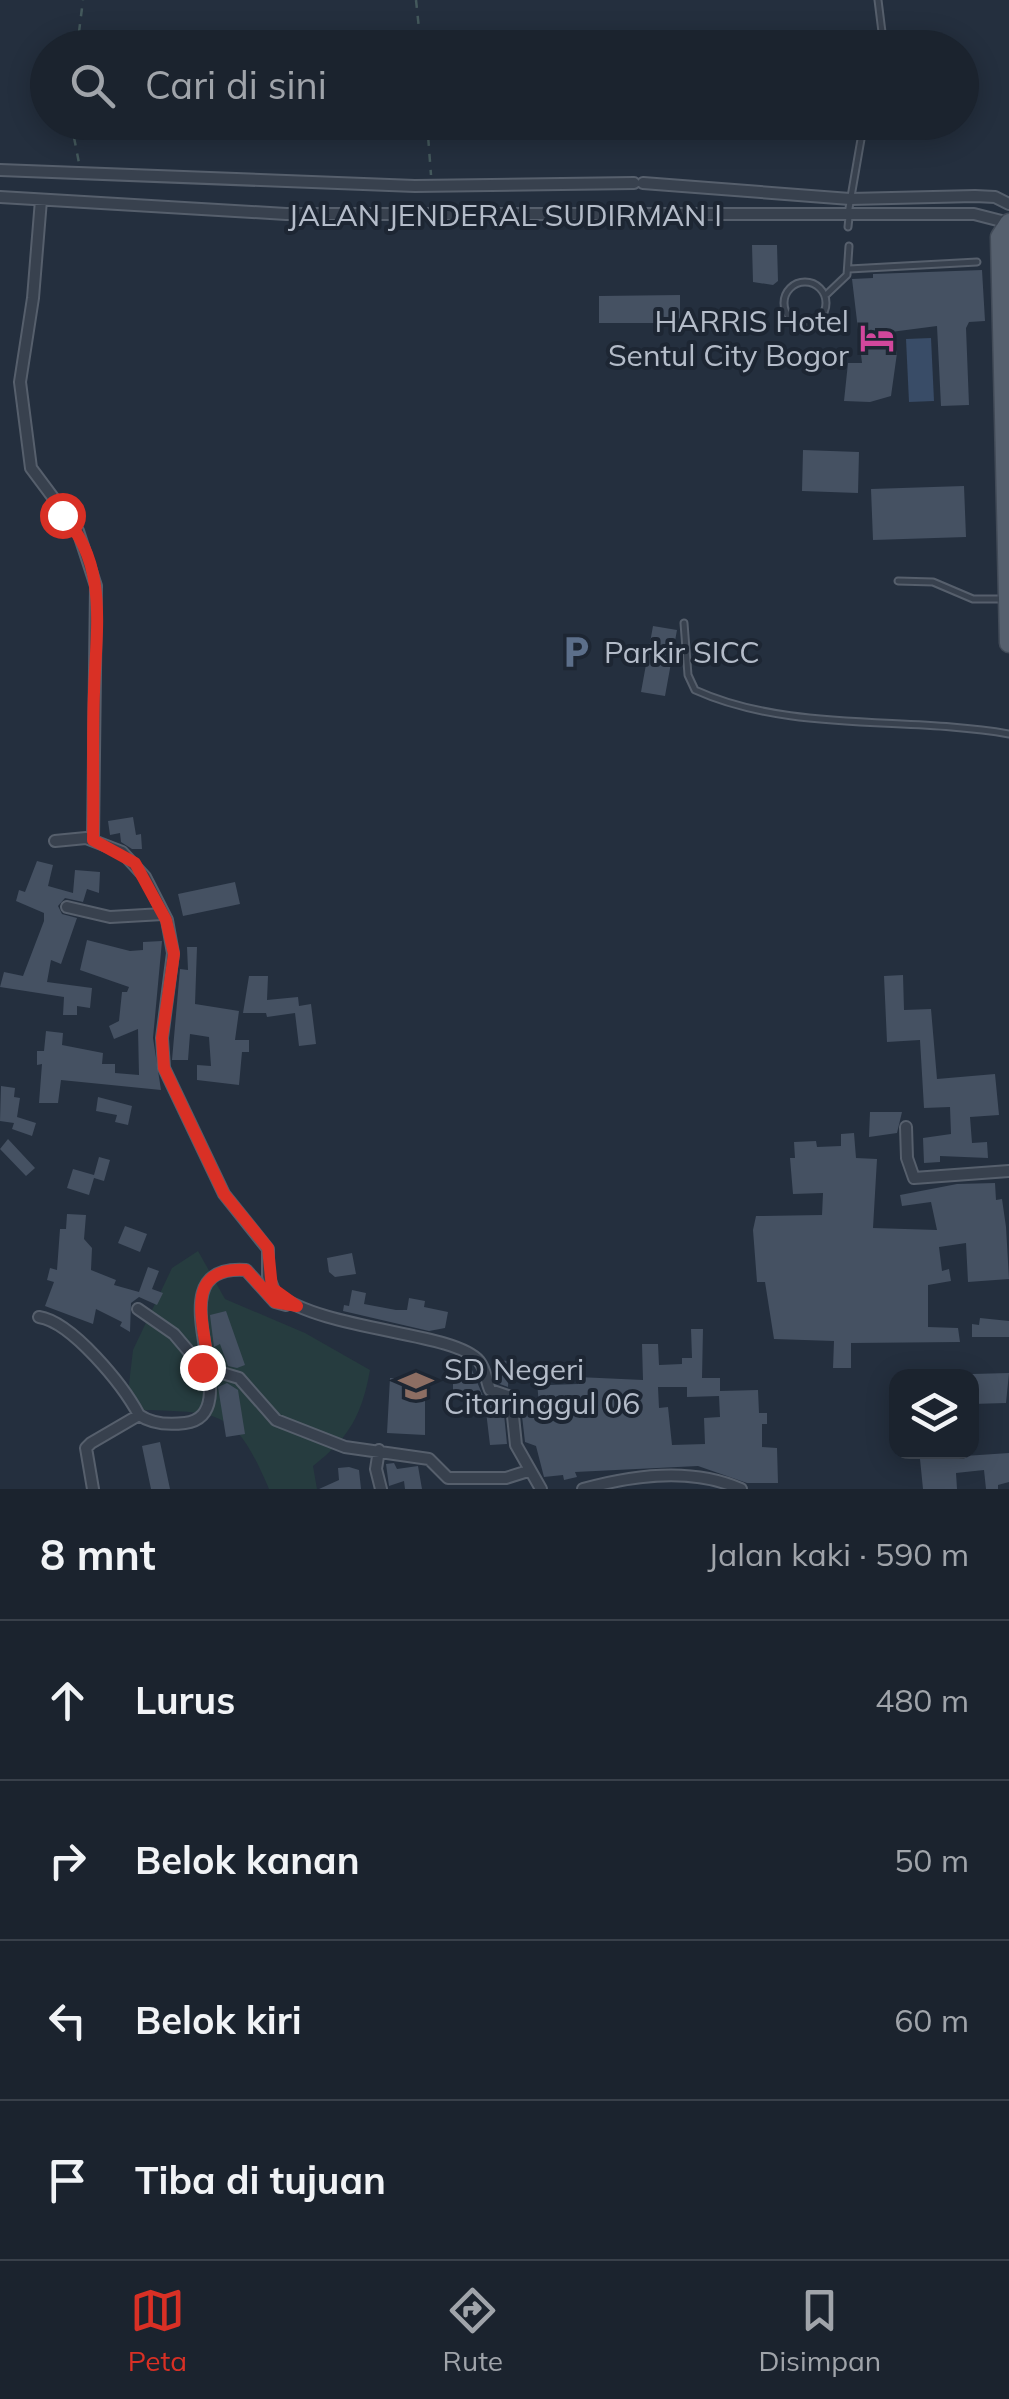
<!DOCTYPE html>
<html lang="id">
<head>
<meta charset="utf-8">
<style>
	body { margin:0; font-family:Mulish,sans-serif; background:#282f3a; color:#f1f3f6 }
	.controls { position:absolute; right:30px; bottom:30px; display:grid; overflow:hidden; border-radius:20px; box-shadow:0 5px 25px #0003 }
	.controls button { width:90px; height:90px; display:grid; place-items:center; padding:0; border:0; border-bottom:2px solid #39404a; background:#1b232e; color:#f1f3f6; font:50px sans-serif }
	.stop { position:absolute; width:30px; height:30px; margin:-22px; border:8px solid #d93025; border-radius:50%; background:#fff }
	.stop.end { background:#d93025; border-color:#fff; box-shadow:0 2px 10px #0008 }
	.list { margin:0; padding:0; list-style:none }
	h2 { display:flex; justify-content:space-between; align-items:center; height:130px; margin:0; padding:0 40px; font-size:42px }
	h2 small { font-size:32px; font-weight:400; color:#a0a4aa }
	.list li { display:grid; grid-template-columns:65px 1fr auto; gap:30px; align-items:center; box-sizing:border-box; height:160px; padding:0 40px; border-top:2px solid #39404a }
	.list b { display:block; font-size:38px; white-space:nowrap }
	.list em { font-size:32px; font-style:normal; color:#a0a4aa }
	.icon { flex:none; width:55px; height:55px; fill:none; stroke:currentColor; stroke-width:2; stroke-linecap:round; stroke-linejoin:round }
	.map { position:relative; flex:none; width:1009px; height:1489px; overflow:hidden }
	.search { position:absolute; background:#1b232e; box-shadow:0 5px 25px #0003; left:30px; right:30px; top:30px; height:110px; display:flex; align-items:center; gap:25px; box-sizing:border-box; padding:0 35px; border-radius:55px; color:#a0a4aa; font-size:38px }
	.sheet { height:770px; background:#1b232e }
	nav { display:flex; justify-content:space-around; align-items:center; box-sizing:border-box; height:140px; border-top:2px solid #39404a; background:#1b232e; font-size:28px; color:#a0a4aa }
	nav a { display:grid; justify-items:center; gap:5px }
	nav .on { color:#d93025 }
	.map>svg:first-child { display:block }
	.green { fill:#263c3f }
	.water { fill:#394c67 }
	.building { fill:#455162; fill-rule:evenodd }
	.lines { fill:none; stroke-linecap:round; stroke-linejoin:round }
	.service-casing { stroke:#565f6c; stroke-width:9 }
	.minor-casing { stroke:#565f6c; stroke-width:14 }
	.primary-casing { stroke:#414a57; stroke-width:21 }
	.path { stroke:#44595c; stroke-width:2.5; stroke-dasharray:8 8; stroke-linecap:butt }
	.service { stroke:#38414e; stroke-width:5 }
	.minor { stroke:#38414e; stroke-width:10 }
	.primary { stroke:#56606e; stroke-width:18 }
	.route { stroke:#d93025; stroke-width:12 }
	.labels { text-anchor:middle; dominant-baseline:central; stroke-width:8; stroke-linejoin:round; paint-order:stroke }
	.street-label { font-size:30px; fill:#b4bcc9; stroke:#1d2633 }
	.poi-label { font-size:30px; fill:#b4bcc9; stroke:#1d2633; text-anchor:start }
</style>
</head>
<body>
<div class="map">
<svg width="1009" height="1489" viewBox="0 0 1009 1489">
	<rect width="100%" height="100%" fill="#242f3e"/>
	<path class="green" d="M198 1251 225 1299 305 1333 370 1370C362 1415 349 1438 313 1466L317 1489H269C236 1412 224 1412 144 1410L128 1393 133 1350 172 1268Z"/>
	<path class="water" d="M931 338 934 401 909 402 906 339Z"/>
	<path class="building" d="M752 245H777L778 281 773 285 753 282Z
		M982 270 985 321 969 322 966 328 969 405 941 406 937 326 891 332 897 353 891 396 870 402 844 401 848 363H862L852 279 873 278V274Z
		M680 295V323H599V296Z
		M803 450 859 452 858 493 802 491Z
		M964 486 966 537 873 540 871 489Z
		M653 626 677 630 665 696 641 692Z
		M133 817 136 835 141 834 142 849H132L121 842 120 833 110 835 108 821Z
		M37 861 53 865 48 886 73 893 75 870 100 872 99 893 87 889 83 902 65 898 58 906 62 914 77 918 61 964 51 960 47 982 92 988 90 1008 77 1006V1015H63L64 997 0 987 4 972 23 976 44 921V913L16 901 19 890 25 892Z
		M235 882 240 904 183 916 178 894Z
		M87 940 130 951 143 950V942L162 941 153 1038 161 1090 61 1080 58 1103H39L42 1064 37 1065V1051H44L46 1031 63 1033 62 1045 103 1053 102 1064H115V1073L139 1075 138 1029 114 1039 109 1026 119 1021 122 992H127L129 987 80 970Z
		M187 947H197L195 1004 239 1011 235 1040H249V1052H242L239 1085 197 1080V1065L211 1066 209 1037 190 1034 188 1060H172L180 969 188 970Z
		M903 975 904 1010 931 1009 937 1079 995 1074 999 1115 970 1117 972 1143 987 1142 988 1158 940 1156V1162L924 1163 923 1138 951 1134 950 1107 924 1108 920 1040 887 1042 884 976Z
		M249 976H268L267 1000 298 997 299 1006 311 1004 316 1044 299 1046 295 1013 267 1017 266 1013H243Z
		M1 1086 15 1088 14 1097 20 1098 17 1117 36 1123 32 1136 12 1129 14 1123 0 1121Z
		M98 1097 132 1106 128 1125 115 1122 117 1115 96 1111Z
		M870 1112H902L897 1133 869 1137Z
		M854 1133 856 1158 877 1159 873 1228 937 1230 931 1202 902 1206 900 1195 957 1184 995 1183 996 1200 1002 1199 1006 1227 1009 1279 968 1282 966 1243 939 1247 942 1271 949 1269 951 1281 928 1285V1327L958 1328 960 1342 851 1343V1368H833L834 1341 774 1339 765 1282H757L753 1230 756 1216 822 1215 823 1193 793 1194 790 1158H795L794 1142 816 1141 817 1147 841 1146V1134Z
		M8 1139 35 1168 26 1176 0 1149Z
		M99 1157 110 1160 104 1181 94 1178 89 1195 67 1188 73 1169 94 1175Z
		M67 1214 86 1215 84 1239 92 1248 91 1270 116 1280 114 1285 139 1292 148 1267 159 1271 152 1289 163 1293 157 1305 139 1297 131 1303 130 1332 120 1326 122 1322 96 1309 93 1324 45 1306 54 1282 47 1280 50 1268 57 1270 60 1229H66Z
		M125 1226 147 1234 140 1252 118 1243Z
		M352 1253 356 1274 335 1277 329 1272 327 1258Z
		M352 1290 366 1293 364 1304 396 1310H407L409 1298 425 1301 424 1307 448 1312 445 1328 429 1331 343 1311 344 1305 349 1306Z
		M226 1311 245 1365 237 1368 228 1366 220 1344 214 1347 210 1315Z
		M980 1318 1009 1321V1337H972V1324L979 1325Z
		M691 1329H703L702 1378H720V1391L758 1390 759 1413H767V1424H762V1447L777 1448 778 1483H747L698 1466 575 1472 577 1477 564 1480 563 1475 544 1477 536 1446 525 1442 521 1407H539L537 1380H549V1385L578 1384V1377L643 1380 642 1344H658L659 1365 682 1364V1358H692ZM658 1387H687V1397L719 1396 720 1417 704 1418 705 1444 672 1445 668 1407 659 1408Z
		M492 1360 509 1361 508 1387 497 1383Z
		M472 1370 483 1396 503 1404 507 1444 490 1445 485 1403 453 1397V1377H471Z
		M1009 1373 1006 1403 972 1404V1374Z
		M390 1378 425 1380V1435L387 1433Z
		M227 1383 238 1390 245 1434 226 1437 218 1387Z
		M160 1442 170 1489H151L142 1446Z
		M1009 1453V1482L998 1485V1489H986L984 1470 956 1473 957 1489H923L920 1459Z
		M394 1463 397 1469 418 1466 422 1489H405L404 1481 389 1486 386 1464Z
		M349 1467 359 1470 361 1489H319L339 1480 338 1468Z"/>
	<g class="lines">
		<g class="service-casing">
			<path id="service" d="M878 0 884 48
				M848 214 864 122
				M848 227 849 217
				M849 269 977 262
				M784 303a21 21 0 1 1 42 0a21 21 0 1 1-42 0Z
				M827 294 847 275 849 246
				M898 581 933 582 973 599H1005
				M684 623 688 675 695 690C790 733 908 716 1009 734"/>
		</g>
		<g class="minor-casing">
			<path id="minor" d="M0 170 415 186 634 183
				M643 183 850 199 975 196 995 197 1009 204
				M0 197 286 214H974L1009 223
				M41 200 33 298 20 382 31 468 78 531 96 586 93 839
				M55 841 86 838 122 852 145 877 167 920 173 953 162 1038 164 1068 224 1194 268 1249V1276L275 1293C326 1332 453 1331 479 1361 486 1370 486 1380 490 1390L511 1397 516 1445 541 1489
				M67 907 110 917 163 914
				M906 1127 907 1158 914 1178 1009 1171
				M138 1309 174 1334 202 1367 239 1378 276 1420 345 1447 429 1459 448 1478H506L528 1471
				M39 1317C72 1322 123 1385 139 1415
				M379 1450 376 1469 381 1489
				M93 1489 86 1448 91 1443 139 1415C152 1424 169 1425 185 1423 255 1414 145 1263 246 1270L275 1302 286 1305
				M583 1489C633 1475 692 1467 741 1489"/>
		</g>
		<g class="primary-casing">
			<path id="primary" d="M1009 223 1000 237 1009 643"/>
		</g>
		<path class="path" d="M416 0 421 48
			M77 48 83 0
			M71 122 79 163
			M427 122 431 175"/>
		<use href="#service" class="service"/>
		<use href="#minor" class="minor"/>
		<use href="#primary" class="primary"/>
	</g>
	<g class="lines">
		<path class="route" d="M62 515C109 562 96 631 94 692 92 741 94 790 93 840L135 863 166 920 174 954 162 1038 164 1068 224 1194 268 1248 272 1288 297 1306 275 1302 246 1270C176 1266 209 1333 208 1371L202 1367"/>
	</g>
	<defs>
		<g id="hotel-bare" transform="scale(2.7)"><path d="M-6-4.5h1.5V1H6V5H4.5V3h-9V5H-6ZM-4 0a1.8 1.8 0 1 1 3.6 0ZM.5 0V-2.5h3Q6-2.5 6 0Z" fill="#d1479c" stroke="#1d2633" stroke-width="2.5" paint-order="stroke"/></g>
		<g id="parking-bare" transform="scale(2.7)"><path d="M-3.5-5.5H1a3.5 3.5 0 0 1 0 7H-1V5.5H-3.5ZM-1-3.4V-.6H.8a1.4 1.4 0 0 0 0-2.8Z" fill="#5c6f8a" stroke="#1d2633" stroke-width="2.5" paint-order="stroke"/></g>
		<g id="school-bare" transform="scale(2.7)"><path d="M0-5L7-2L0 1L-7-2ZM-4 1L0 2.5L4 1V4Q0 6-4 4Z" fill="#8d6e63" stroke="#1d2633" stroke-width="2.5" paint-order="stroke"/></g>
	</defs>
	<g fill-rule="evenodd">
		<use href="#hotel-bare" x="877" y="338"/>
		<use href="#parking-bare" x="576" y="652"/>
		<use href="#school-bare" x="416" y="1386"/>
	</g>
	<g class="labels">
		<g class="street-label">
			<text x="505" y="215">JALAN JENDERAL SUDIRMAN I</text>
		</g>
		<g class="poi-label">
			<text x="849" y="321" text-anchor="end">HARRIS Hotel<tspan x="849" dy="34">Sentul City Bogor</tspan></text>
			<text x="604" y="652">Parkir SICC</text>
			<text x="444" y="1369">SD Negeri<tspan x="444" dy="34">Citaringgul 06</tspan></text>
		</g>
	</g>
</svg>
<div class="controls">
<button><svg class="icon" aria-label="layers" viewBox="0 0 24 24"><path d="M12 4l9 5-9 5-9-5zM3 14l9 5 9-5"/></svg></button>
</div>
<div class="stop" style="left:62px;top:515px"></div>
<div class="stop end" style="left:202px;top:1367px"></div>
<div class="search"><svg class="icon" aria-label="search" viewBox="0 0 24 24"><circle cx="10" cy="10" r="6"/><path d="M15 15l6 6"/></svg>Cari di sini</div>
</div>
<section class="sheet">
<h2>8 mnt<small>Jalan kaki · 590 m</small></h2>
<ul class="list">
<li><svg class="icon" aria-label="ahead" viewBox="0 0 24 24"><path d="M12 20V5M6 11l6-6 6 6"/></svg><div><b>Lurus</b></div><em>480 m</em></li>
<li><svg class="icon" aria-label="right" viewBox="0 0 24 24"><path d="M7 20v-9h11M14 6l5 5-5 5"/></svg><div><b>Belok kanan</b></div><em>50 m</em></li>
<li><svg class="icon" aria-label="left" viewBox="0 0 24 24"><path d="M17 20v-9H6M10 6l-5 5 5 5"/></svg><div><b>Belok kiri</b></div><em>60 m</em></li>
<li><svg class="icon" aria-label="arrive" viewBox="0 0 24 24"><path d="M6 21V4h12l-3 4 3 4H6"/></svg><div><b>Tiba di tujuan</b></div></li>
</ul>
</section>
<nav>
<a class="on"><svg class="icon" aria-label="map" viewBox="0 0 24 24"><path d="M3 6l6-2 6 2 6-2v14l-6 2-6-2-6 2zM9 4v14M15 6v14"/></svg>Peta</a>
<a><svg class="icon" aria-label="directions" viewBox="0 0 24 24"><path d="M12 3l9 9-9 9-9-9zM9 14v-3h6M13 9l2 2-2 2"/></svg>Rute</a>
<a><svg class="icon" aria-label="saved" viewBox="0 0 24 24"><path d="M7 4h10v16l-5-4-5 4z"/></svg>Disimpan</a>
</nav>
</body>
</html>
